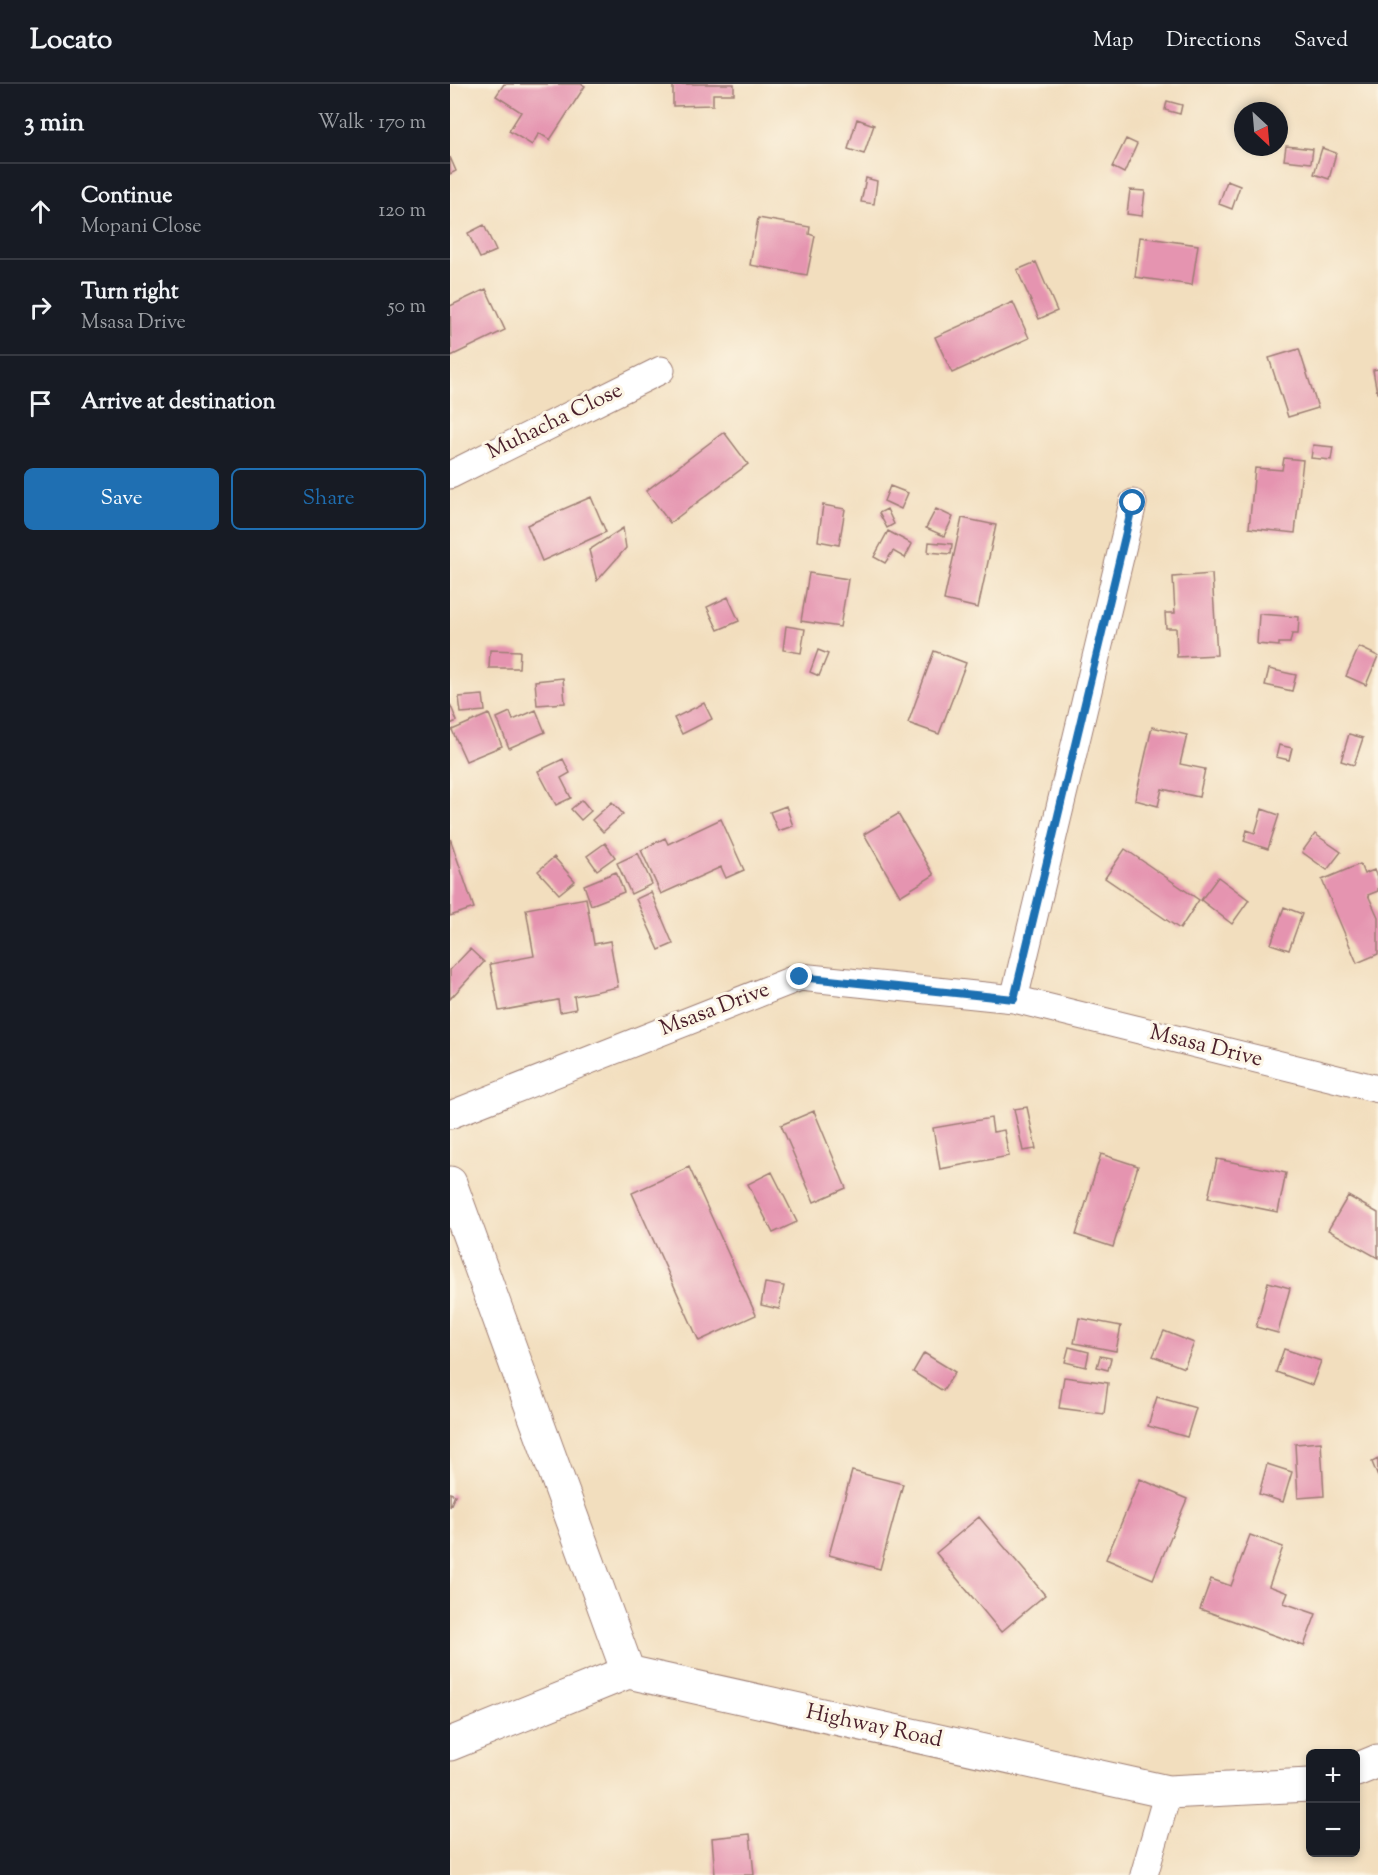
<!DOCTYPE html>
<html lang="en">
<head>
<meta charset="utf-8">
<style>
	body { margin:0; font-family:"Sorts Mill Goudy",serif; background:#242831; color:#f1f3f6 }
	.controls { position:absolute; right:18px; bottom:18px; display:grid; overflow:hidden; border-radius:9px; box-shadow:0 3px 9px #0003 }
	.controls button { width:54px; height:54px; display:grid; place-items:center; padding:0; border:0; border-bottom:2px solid #363941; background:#171b24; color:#f1f3f6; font:30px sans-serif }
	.compass { position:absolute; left:784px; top:18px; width:54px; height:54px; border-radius:50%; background:#171b24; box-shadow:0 3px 9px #0003; rotate:154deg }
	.stop { position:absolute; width:18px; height:18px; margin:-14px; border:4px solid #1f6fb2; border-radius:50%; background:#fff }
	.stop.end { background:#1f6fb2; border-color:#fff; box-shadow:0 2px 6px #0008 }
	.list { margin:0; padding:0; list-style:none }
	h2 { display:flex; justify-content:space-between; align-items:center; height:78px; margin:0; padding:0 24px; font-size:26px }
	h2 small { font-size:20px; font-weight:400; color:#9ea1a6 }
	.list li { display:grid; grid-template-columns:39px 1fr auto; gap:18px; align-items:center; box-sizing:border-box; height:96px; padding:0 24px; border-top:2px solid #363941 }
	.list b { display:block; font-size:22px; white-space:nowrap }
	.list p { margin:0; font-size:20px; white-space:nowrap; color:#9ea1a6 }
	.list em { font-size:20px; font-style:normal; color:#9ea1a6 }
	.actions { display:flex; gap:12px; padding:18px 24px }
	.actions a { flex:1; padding:14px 0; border:2px solid #1f6fb2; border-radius:9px; text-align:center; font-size:21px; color:#1f6fb2 }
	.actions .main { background:#1f6fb2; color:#fff }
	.icon { flex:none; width:33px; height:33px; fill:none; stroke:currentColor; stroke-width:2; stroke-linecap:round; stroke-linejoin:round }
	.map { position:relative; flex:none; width:928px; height:1791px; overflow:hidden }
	header { display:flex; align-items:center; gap:36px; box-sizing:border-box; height:84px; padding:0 30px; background:#171b24; border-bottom:2px solid #363941 }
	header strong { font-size:28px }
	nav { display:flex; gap:33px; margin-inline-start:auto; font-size:21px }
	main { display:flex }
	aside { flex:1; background:#171b24 }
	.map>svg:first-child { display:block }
	.building { fill:#e594b0 }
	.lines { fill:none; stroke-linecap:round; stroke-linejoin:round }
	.minor-casing { stroke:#9e7e74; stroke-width:29 }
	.tertiary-casing { stroke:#9e7e74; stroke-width:35 }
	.minor { stroke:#fff; stroke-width:27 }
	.tertiary { stroke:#fff; stroke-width:33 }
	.route { stroke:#1f6fb2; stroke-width:8 }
	.labels { text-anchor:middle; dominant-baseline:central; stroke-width:6; stroke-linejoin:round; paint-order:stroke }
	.street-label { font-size:22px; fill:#4a1f2b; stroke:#fcf5e5 }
</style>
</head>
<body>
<header>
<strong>Locato</strong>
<nav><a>Map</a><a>Directions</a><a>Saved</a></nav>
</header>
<main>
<aside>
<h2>3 min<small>Walk · 170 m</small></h2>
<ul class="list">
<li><svg class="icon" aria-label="ahead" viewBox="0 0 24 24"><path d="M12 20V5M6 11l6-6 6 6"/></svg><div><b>Continue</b><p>Mopani Close</p></div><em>120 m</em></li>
<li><svg class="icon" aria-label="right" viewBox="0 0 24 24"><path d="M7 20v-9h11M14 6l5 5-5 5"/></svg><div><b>Turn right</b><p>Msasa Drive</p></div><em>50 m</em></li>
<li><svg class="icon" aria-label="arrive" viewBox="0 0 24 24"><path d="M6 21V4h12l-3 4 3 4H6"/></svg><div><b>Arrive at destination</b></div></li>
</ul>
<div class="actions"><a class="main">Save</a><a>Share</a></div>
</aside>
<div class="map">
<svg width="928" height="1791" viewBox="0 0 928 1791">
	<rect width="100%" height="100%" fill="#fcf5e5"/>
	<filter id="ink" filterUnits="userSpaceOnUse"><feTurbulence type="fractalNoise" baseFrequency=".0167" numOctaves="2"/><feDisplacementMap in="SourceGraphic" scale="12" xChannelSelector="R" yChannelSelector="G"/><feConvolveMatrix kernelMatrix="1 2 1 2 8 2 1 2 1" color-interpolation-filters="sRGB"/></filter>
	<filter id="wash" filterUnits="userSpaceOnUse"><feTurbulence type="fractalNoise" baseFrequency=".008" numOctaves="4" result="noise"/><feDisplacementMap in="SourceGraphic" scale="24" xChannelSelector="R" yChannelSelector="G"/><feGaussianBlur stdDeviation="1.35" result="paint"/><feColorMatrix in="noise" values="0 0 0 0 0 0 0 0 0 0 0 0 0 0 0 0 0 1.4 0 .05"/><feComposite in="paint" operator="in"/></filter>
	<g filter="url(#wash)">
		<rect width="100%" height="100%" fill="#f2debe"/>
		<g id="blocks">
			<path class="building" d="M54 0H131L135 2 100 56 89 49 82 61 59 47 71 28 46 12Z
				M223 0H284V10H263V21L223 22Z
				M717 17 732 21 730 30 715 26Z
				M407 35 424 41 414 70 398 65Z
				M676 55 687 60 674 89 662 83Z
				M836 62 863 65 861 79 834 76Z
				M872 64 886 69 879 95 864 90Z
				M0 73 6 87 0 90Z
				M416 94 427 97 424 120 411 118Z
				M777 97 790 102 782 125 769 120Z
				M680 106 695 107 692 132 677 130Z
				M308 134 360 143 359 150 365 152 357 191 300 181Z
				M34 141 46 167 30 174 18 149Z
				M690 153 748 161 742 201 685 193Z
				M586 178 607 227 589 235 567 186Z
				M36 205 55 246 1 272 0 222Z
				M563 218 579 254 502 289 485 253Z
				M849 265 868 324 838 333 819 274Z
				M928 285V309H927L923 286Z
				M274 348 298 380 220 439 196 407Z
				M863 361 883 363 881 376 861 374Z
				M834 374 853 376 845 449 799 444 805 384 832 386Z
				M440 402 458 409 451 425 434 417Z
				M141 413 156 448 92 477 77 441Z
				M373 421 395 425 389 461 368 457Z
				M437 425 444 440 437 444 429 429Z
				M486 425 503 433 494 452 476 444Z
				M512 434 546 441 528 524 494 516Z
				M173 444 176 464 147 497 139 466Z
				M438 447 462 460 455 474 443 467 435 479 424 473Z
				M479 458 502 460 501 470 478 468Z
				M359 489 398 495 390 543 351 537Z
				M762 490 767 571 727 573 726 544H716L715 529H725L723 493Z
				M278 513 289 537 268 546 257 523Z
				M809 530 849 533 848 550H842L840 559H829V562L807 560Z
				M336 542 355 545 351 569 333 566Z
				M909 563 928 572 916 601 896 592Z
				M40 566 70 567 69 584H39Z
				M368 566 378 570 369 592 360 588Z
				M484 567 516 579 489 650 458 639Z
				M819 585 846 591 842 607 815 601Z
				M113 594 115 619 87 621 85 597Z
				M33 611 35 627 11 629 9 613Z
				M254 619 262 635 232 650 224 634Z
				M0 620 7 637 0 640Z
				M86 626 95 648 59 664 47 634 60 628 63 636Z
				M39 630 52 662 16 677 2 646Z
				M702 643 737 651 730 680 755 685 749 713 712 705 708 722 685 716Z
				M899 650 913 654 904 681 891 677Z
				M829 661 842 664 839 676 826 673Z
				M113 675 120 689 111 694 121 714 106 721 88 687Z
				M132 716 141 727 131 736 121 725Z
				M162 718 173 730 153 748 142 736Z
				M336 722 343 742 328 747 320 728Z
				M812 725 829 731 818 765 794 757 797 746 805 749Z
				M448 730 484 791 450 812 414 750Z
				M271 735 294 786 276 794 271 783 211 810 191 766 215 754 218 760Z
				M865 750 891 768 877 786 852 768Z
				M0 754 24 824 0 832Z
				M155 759 165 773 147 786 137 772Z
				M675 765 749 816 730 845 655 794Z
				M188 769 202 800 181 810 167 779Z
				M104 773 125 797 109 810 88 787Z
				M910 780 914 790 924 786 928 796V807L918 811 928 833V870L907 879 872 796Z
				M166 788 174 808 141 821 134 801Z
				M768 793 799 816 782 840 751 816Z
				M201 808 223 860 209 866 186 815Z
				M136 814 144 860 160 857 168 903 124 912 126 925 110 928 108 916 49 927 40 880 84 872 76 825Z
				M834 823 852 830 839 866 821 860Z
				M20 865 34 878 0 915V886Z
				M577 1023 586 1065 573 1067 564 1025Z
				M364 1027 396 1104 364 1118 331 1041Z
				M541 1034 543 1048 554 1046 559 1072 490 1085 483 1044Z
				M651 1070 688 1082 663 1163 626 1151Z
				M767 1075 836 1089 828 1128 758 1114Z
				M239 1083 306 1231 249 1257 182 1109Z
				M322 1088 347 1138 323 1149 298 1100Z
				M898 1112 928 1129V1174L878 1146Z
				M818 1198 840 1204 828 1249 806 1243Z
				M315 1199 334 1202 329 1225 311 1221Z
				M629 1234 671 1242 666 1267 624 1259Z
				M714 1247 744 1259 734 1284 703 1272Z
				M619 1263 639 1268 636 1283 615 1278Z
				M834 1265 871 1277 862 1301 826 1288Z
				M474 1269 505 1288 493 1307 463 1288Z
				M650 1272 661 1274 658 1286 647 1283Z
				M614 1293 658 1299 654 1330 609 1324Z
				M707 1313 746 1324 737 1353 698 1342Z
				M871 1358 874 1412 848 1414 845 1360Z
				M928 1375V1393L922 1378Z
				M817 1380 842 1388 833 1418 809 1410Z
				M402 1387 453 1400 430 1485 379 1471Z
				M690 1395 737 1415 703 1495 656 1475Z
				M0 1409 5 1411 0 1423Z
				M529 1433 595 1511 551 1548 486 1469Z
				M800 1451 833 1463 819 1502 838 1509 834 1519 866 1530 854 1562 750 1525 761 1495 781 1502Z
				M300 1750 304 1791H265L262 1754Z"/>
		</g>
	</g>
	<g filter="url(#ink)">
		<use href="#blocks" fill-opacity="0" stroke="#9e7e74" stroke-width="1.5"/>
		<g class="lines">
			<g class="minor-casing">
				<path id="minor" d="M0 391 211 286
					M564 915 683 419
					M0 1031 350 893 564 915 928 1005
					M694 1791 718 1708"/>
			</g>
			<g class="tertiary-casing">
				<path id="tertiary" d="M0 1099 178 1588
					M0 1660 178 1588 718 1708 860 1701
					M906 1686 928 1677"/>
			</g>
			<use href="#minor" class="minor"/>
			<use href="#tertiary" class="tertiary"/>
		</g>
	</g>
	<g class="lines" filter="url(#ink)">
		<path class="route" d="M350 893 564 915 683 419"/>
	</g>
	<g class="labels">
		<g class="street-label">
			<text transform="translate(105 338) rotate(-26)">Muhacha Close</text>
			<text transform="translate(265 926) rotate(-21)">Msasa Drive</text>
			<text transform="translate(756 963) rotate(14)">Msasa Drive</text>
			<text transform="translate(424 1643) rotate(12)">Highway Road</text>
		</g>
	</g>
</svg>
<div class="controls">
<button>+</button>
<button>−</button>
</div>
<svg class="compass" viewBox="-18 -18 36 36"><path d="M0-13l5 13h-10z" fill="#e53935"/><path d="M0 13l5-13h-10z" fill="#9ea1a6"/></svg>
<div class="stop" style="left:683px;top:419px"></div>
<div class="stop end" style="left:350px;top:893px"></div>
</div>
</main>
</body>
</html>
